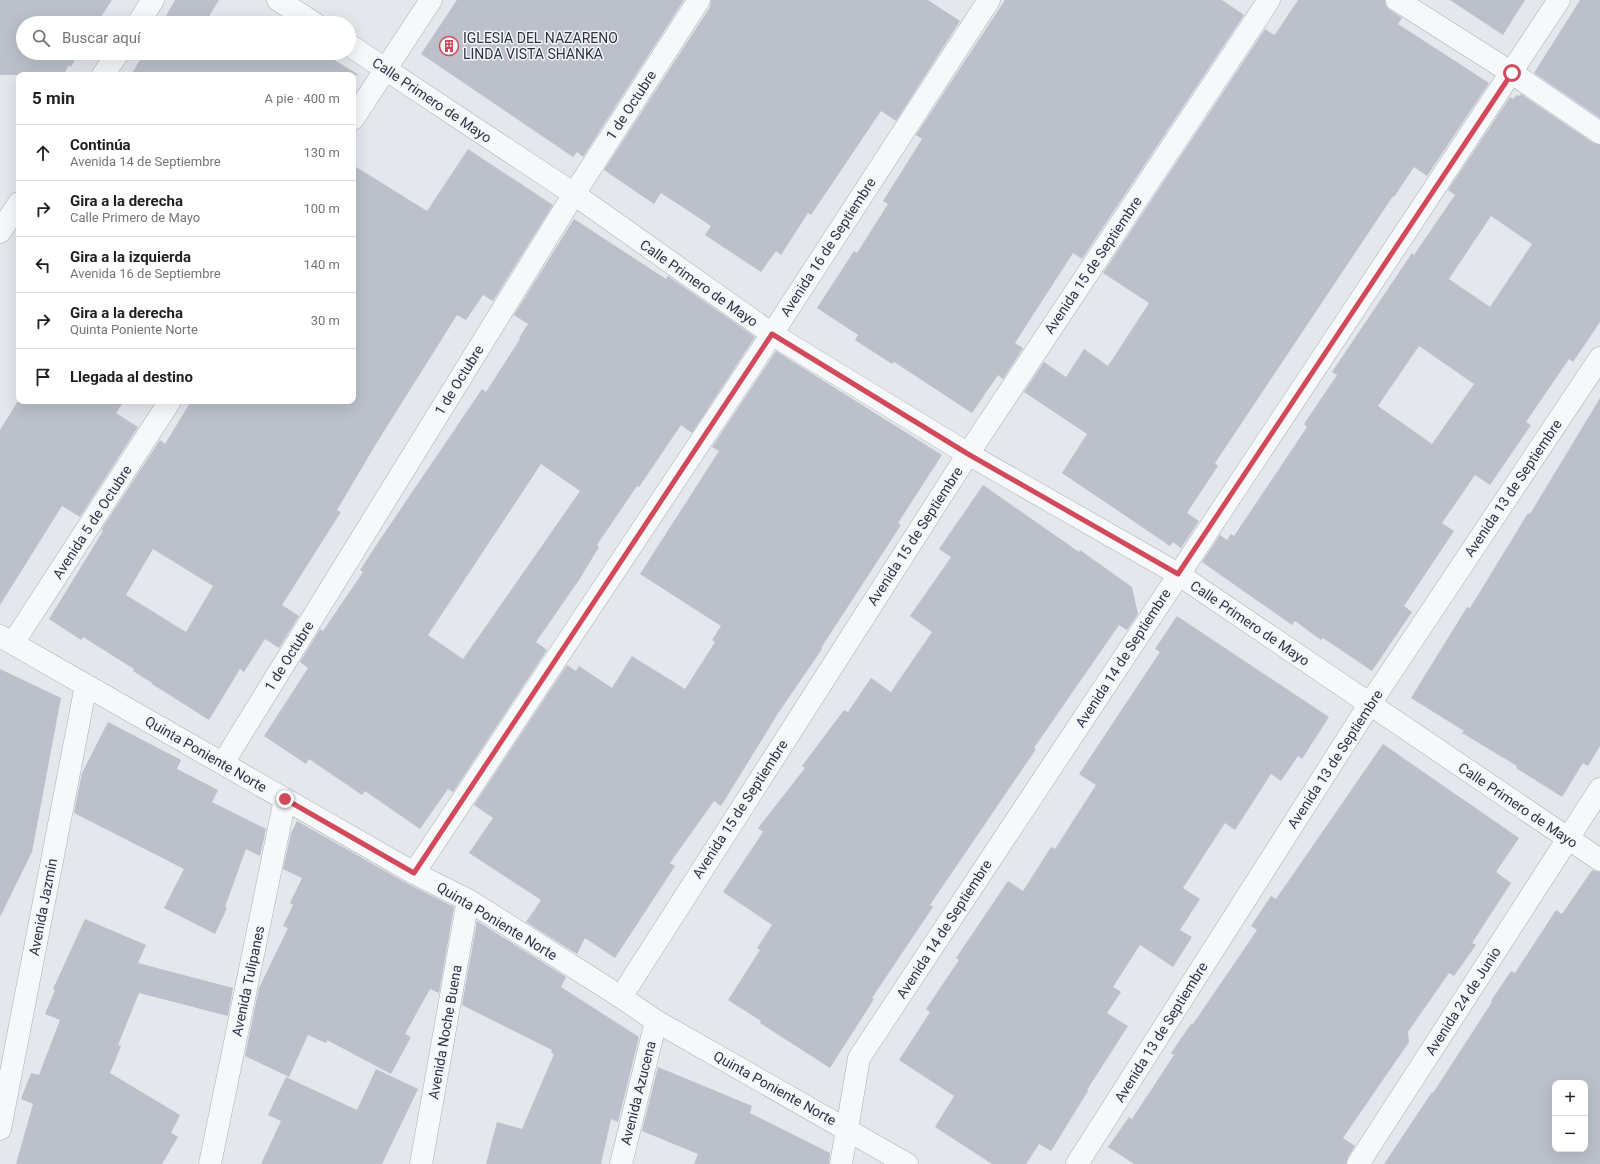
<!DOCTYPE html>
<html lang="es">
<head>
<meta charset="utf-8">
<style>
	body { margin:0; font-family:Roboto,sans-serif; background:#f6f6f6; color:#202124 }
	.controls { position:absolute; right:12px; bottom:12px; display:grid; overflow:hidden; border-radius:8px; box-shadow:0 4px 16px #0002 }
	.controls button { width:36px; height:36px; display:grid; place-items:center; padding:0; border:0; border-bottom:1px solid #e0e0e0; background:#fff; color:#202124; font:20px sans-serif }
	.stop { position:absolute; width:12px; height:12px; margin:-9px; border:3px solid #d1495b; border-radius:50%; background:#fff }
	.stop.end { background:#d1495b; border-color:#fff; box-shadow:0 1px 4px #0008 }
	.list { margin:0; padding:0; list-style:none }
	h2 { display:flex; justify-content:space-between; align-items:center; height:52px; margin:0; padding:0 16px; font-size:17px }
	h2 small { font-size:13px; font-weight:400; color:#757577 }
	.list li { display:grid; grid-template-columns:26px 1fr auto; gap:12px; align-items:center; box-sizing:border-box; height:56px; padding:0 16px; border-top:1px solid #e0e0e0 }
	.list b { display:block; font-size:15px; white-space:nowrap }
	.list p { margin:0; font-size:13px; white-space:nowrap; color:#757577 }
	.list em { font-size:13px; font-style:normal; color:#757577 }
	.icon { flex:none; width:22px; height:22px; fill:none; stroke:currentColor; stroke-width:2; stroke-linecap:round; stroke-linejoin:round }
	.map { position:relative; flex:none; width:1600px; height:1164px; overflow:hidden }
	.search { position:absolute; background:#fff; box-shadow:0 4px 16px #0002; left:16px; top:16px; width:340px; height:44px; display:flex; align-items:center; gap:10px; box-sizing:border-box; padding:0 14px; border-radius:22px; color:#757577; font-size:15px }
	.panel { position:absolute; background:#fff; box-shadow:0 4px 16px #0002; left:16px; top:72px; width:340px; height:332px; border-radius:8px }
	.map>svg:first-child { display:block }
	.building { fill:#bbc0ca; fill-rule:evenodd }
	.lines { fill:none; stroke-linecap:round; stroke-linejoin:round }
	.minor-casing { stroke:#a9aeb7; stroke-width:23 }
	.minor { stroke:#f7f8fa; stroke-width:22 }
	.route { stroke:#d1495b; stroke-width:5 }
	.labels { text-anchor:middle; dominant-baseline:central; stroke-width:3; stroke-linejoin:round; paint-order:stroke }
	.poi-label { font-size:14px; fill:#2b3445; stroke:#f4f6f9; text-anchor:start }
	.street-label { font-size:14px; fill:#2b3445; stroke:#f4f6f9 }
</style>
</head>
<body>
<div class="map">
<svg width="1600" height="1164" viewBox="0 0 1600 1164">
	<rect width="100%" height="100%" fill="#e4e7ec"/>
	<path class="building" d="M0 0H112L97 23H23V53H79L71 67 69 65 63 75H0Z
		M175 0H219L205 23H162Z
		M457 0H684L583 157 577 152 573 157 421 54Z
		M711 0H928L960 21 896 121 881 111 811 215 808 213 781 255 776 251 761 272 705 235 711 226 661 193 654 204 604 170 710 7Z
		M1005 0H1222L1244 15 1082 259 1073 253 1015 343 1023 348 1003 379 998 375 972 413 894 362 892 364 855 340 858 335 817 308 854 251 857 253 888 204 883 201 922 139 916 135Z
		M1298 0H1385L1386 6 1390 10 1402 18 1398 24 1489 83 1427 176 1414 167 1394 197 1393 196 1215 463 1218 466 1187 513 1199 521 1181 548 1173 542 1170 546 1062 473 1087 434 1024 392 1044 362 1066 377 1084 349 1108 366 1149 303 1103 273 1265 29 1274 35 1276 33Z
		M1450 0H1525L1503 35Z
		M1580 0H1600V118L1534 73Z
		M144 53H323L359 75H131Z
		M1521 94 1593 143 1600 145V322L1573 362 1569 359 1526 422 1531 425 1490 485 1475 475 1442 523 1454 531 1404 606 1412 612 1372 671 1323 638 1321 640 1295 621 1292 625 1202 562 1220 535 1227 540 1231 534 1234 536 1307 427 1304 424 1337 375 1332 372 1412 253 1414 255 1455 195 1448 190 1510 97 1513 99 1517 95 1519 96ZM1491 216 1532 244 1490 307 1449 279ZM1419 346 1474 384 1432 444 1378 406Z
		M468 149 553 205 493 301 483 295 466 320 457 315 376 444 337 510 341 512 282 605 299 616 279 648 265 639 244 672 240 669 209 720 152 684V683L133 671 134 669 83 637 81 640 49 619 103 531 101 530 160 440 165 444 191 401H353V165L427 211ZM153 549 213 586 186 632 126 595Z
		M574 219 666 279 668 276 755 337 692 433 681 425 639 487 637 486 597 545 599 547 579 580 536 642 547 650 453 792 448 789 420 829 365 791 362 795 309 759 306 764 264 736 308 668 300 662 320 629 323 631 363 572 360 570 381 538 482 389 486 392 520 339 519 338 528 324 514 315ZM541 464 580 491 463 659 428 635Z
		M776 351 942 455 898 523 901 525 821 648 822 649 779 712 721 806 714 801 670 863 675 866 615 958 585 938 577 954 526 922 541 900 469 853 493 818 474 805 567 665 576 671 579 666 612 688 632 656 685 689 715 642 712 640 721 626 640 574 719 451 712 447Z
		M1600 398V746L1588 766 1583 763 1562 797 1516 768 1517 766 1462 733 1464 731 1411 698 1467 607 1470 608 1528 513 1530 514Z
		M18 401H124L116 413 138 427 80 517 62 506 0 605V430Z
		M983 485 1079 552 1080 550 1132 587 1138 614 1127 630 1119 625 1034 748 1036 749 930 905 933 907 872 998 874 999 830 1068 760 1023 761 1021 728 1000 760 950 757 948 772 925 723 892 763 832 758 828 805 768 802 766 844 710 848 712 871 678 891 692 932 632 910 616 951 557 939 549Z
		M1177 616 1329 717 1302 759 1298 756 1281 781 1271 774 1235 830 1225 823 1183 888 1200 899 1180 930 1192 937 1173 967 1140 945 1113 987 1121 992 1107 1013 1128 1026 1087 1090 1088 1091 1051 1151 1039 1144 1026 1164H992L935 1127 954 1096 899 1060 930 1012 926 1009 959 960 956 958 1008 881 1023 891 1051 847 1055 849 1096 785 1079 774 1160 652 1155 649Z
		M0 669 61 698 32 852 0 917Z
		M108 722 181 760 177 769 218 790 212 802 266 829 260 856 246 849 225 907 227 908 215 934 164 908 184 869 74 813 82 773Z
		M1383 744 1519 838 1496 872 1511 883 1472 943 1476 945 1454 976 1449 973 1408 1032 1409 1042 1343 1138 1355 1146 1348 1157 1346 1164H1134L1108 1147 1129 1117 1132 1119 1174 1055 1171 1053 1191 1024H1193L1257 930 1251 926 1271 896 1276 899Z
		M297 821 408 884 454 907 439 993 430 989 405 1034 411 1037 391 1074 327 1040 326 1043 308 1035 289 1077 245 1056 259 988 288 928 283 926 293 905 290 903 302 878 283 869 291 833Z
		M1592 870 1600 872V1164H1384L1432 1092 1433 1093 1492 1002 1491 1001 1511 971 1515 973 1556 910 1562 914ZM1555 1083H1585V1149H1555Z
		M85 919 146 945 138 963 233 988 228 1016 139 993 118 1045 121 1046 110 1073 180 1115 171 1133 178 1137 162 1164H16L33 1104 21 1099 31 1073 39 1075 60 1020 45 1014 55 990 53 989Z
		M477 921 566 977 561 987 639 1037 618 1122 611 1119 601 1164H486L497 1122 522 1129 554 1054 551 1053 552 1050 462 1005Z
		M658 1067 752 1106 750 1113 830 1153 829 1164H694L698 1154 642 1131Z
		M376 1069 418 1089 382 1164H261L281 1121 268 1115 286 1077 357 1110Z"/>
	<g class="lines">
		<g class="minor-casing">
			<path id="minor" d="M278 0 314 23
				M1397 0 1512 73 1600 133
				M138 23 153 0
				M349 45 574 194 772 334 968 454 1178 574 1600 860
				M103 75 118 53
				M353 119 431 0
				M0 232 19 203
				M0 636 414 873 468 900 621 997 656 1021 907 1164
				M13 643 170 401
				M223 763 574 194 699 0
				M414 873 772 334 989 0
				M621 997 968 454 1269 0
				M0 1129 86 685
				M210 1164 285 799
				M421 1164 468 900
				M621 1164 656 1021
				M841 1164 859 1058 1559 0
				M1077 1164 1369 705 1600 358
				M1358 1164 1600 789"/>
		</g>
		<use href="#minor" class="minor"/>
	</g>
	<g class="lines">
		<path class="route" d="M285 799 414 873 772 334 968 454 1178 574 1512 73"/>
	</g>
	<defs>
		<g id="building-ring" transform="scale(1)"><circle r="9.5" fill="#f4f6f9" stroke="#d1495b" stroke-width="1.5"/><path d="M-4-6H4V6H1V3H-1V6H-4ZM-2.5-4.3h1.7v1.8h-1.7ZM.8-4.3h1.7v1.8H.8ZM-2.5-1h1.7V.8h-1.7ZM.8-1h1.7V.8H.8Z" fill="#d1495b"/></g>
	</defs>
	<g fill-rule="evenodd">
		<use href="#building-ring" x="449" y="46"/>
	</g>
	<g class="labels">
		<g class="poi-label">
			<text x="463" y="38">IGLESIA DEL NAZARENO<tspan x="463" dy="16">LINDA VISTA SHANKA</tspan></text>
		</g>
		<g class="street-label">
			<text transform="translate(432 100) rotate(34)">Calle Primero de Mayo</text>
			<text transform="translate(631 105) rotate(-57)">1 de Octubre</text>
			<text transform="translate(828 247) rotate(-57)">Avenida 16 de Septiembre</text>
			<text transform="translate(1093 265) rotate(-56)">Avenida 15 de Septiembre</text>
			<text transform="translate(699 283) rotate(35)">Calle Primero de Mayo</text>
			<text transform="translate(459 380) rotate(-58)">1 de Octubre</text>
			<text transform="translate(1513 488) rotate(-56)">Avenida 13 de Septiembre</text>
			<text transform="translate(92 522) rotate(-57)">Avenida 5 de Octubre</text>
			<text transform="translate(915 536) rotate(-57)">Avenida 15 de Septiembre</text>
			<text transform="translate(1250 623) rotate(34)">Calle Primero de Mayo</text>
			<text transform="translate(289 656) rotate(-58)">1 de Octubre</text>
			<text transform="translate(1123 658) rotate(-57)">Avenida 14 de Septiembre</text>
			<text transform="translate(206 754) rotate(30)">Quinta Poniente Norte</text>
			<text transform="translate(1335 759) rotate(-57)">Avenida 13 de Septiembre</text>
			<text transform="translate(1518 805) rotate(34)">Calle Primero de Mayo</text>
			<text transform="translate(740 809) rotate(-57)">Avenida 15 de Septiembre</text>
			<text transform="translate(43 907) rotate(-79)">Avenida Jazmín</text>
			<text transform="translate(497 921) rotate(31)">Quinta Poniente Norte</text>
			<text transform="translate(944 929) rotate(-57)">Avenida 14 de Septiembre</text>
			<text transform="translate(248 981) rotate(-78)">Avenida Tulipanes</text>
			<text transform="translate(1463 1001) rotate(-57)">Avenida 24 de Junio</text>
			<text transform="translate(445 1032) rotate(-80)">Avenida Noche Buena</text>
			<text transform="translate(1161 1032) rotate(-58)">Avenida 13 de Septiembre</text>
			<text transform="translate(775 1088) rotate(29)">Quinta Poniente Norte</text>
			<text transform="translate(638 1093) rotate(-76)">Avenida Azucena</text>
		</g>
	</g>
</svg>
<div class="controls">
<button>+</button>
<button>−</button>
</div>
<div class="stop" style="left:1512px;top:73px"></div>
<div class="stop end" style="left:285px;top:799px"></div>
<div class="search"><svg class="icon" aria-label="search" viewBox="0 0 24 24"><circle cx="10" cy="10" r="6"/><path d="M15 15l6 6"/></svg>Buscar aquí</div>
<section class="panel">
<h2>5 min<small>A pie · 400 m</small></h2>
<ul class="list">
<li><svg class="icon" aria-label="ahead" viewBox="0 0 24 24"><path d="M12 20V5M6 11l6-6 6 6"/></svg><div><b>Continúa</b><p>Avenida 14 de Septiembre</p></div><em>130 m</em></li>
<li><svg class="icon" aria-label="right" viewBox="0 0 24 24"><path d="M7 20v-9h11M14 6l5 5-5 5"/></svg><div><b>Gira a la derecha</b><p>Calle Primero de Mayo</p></div><em>100 m</em></li>
<li><svg class="icon" aria-label="left" viewBox="0 0 24 24"><path d="M17 20v-9H6M10 6l-5 5 5 5"/></svg><div><b>Gira a la izquierda</b><p>Avenida 16 de Septiembre</p></div><em>140 m</em></li>
<li><svg class="icon" aria-label="right" viewBox="0 0 24 24"><path d="M7 20v-9h11M14 6l5 5-5 5"/></svg><div><b>Gira a la derecha</b><p>Quinta Poniente Norte</p></div><em>30 m</em></li>
<li><svg class="icon" aria-label="arrive" viewBox="0 0 24 24"><path d="M6 21V4h12l-3 4 3 4H6"/></svg><div><b>Llegada al destino</b></div></li>
</ul>
</section>
</div>
</body>
</html>
